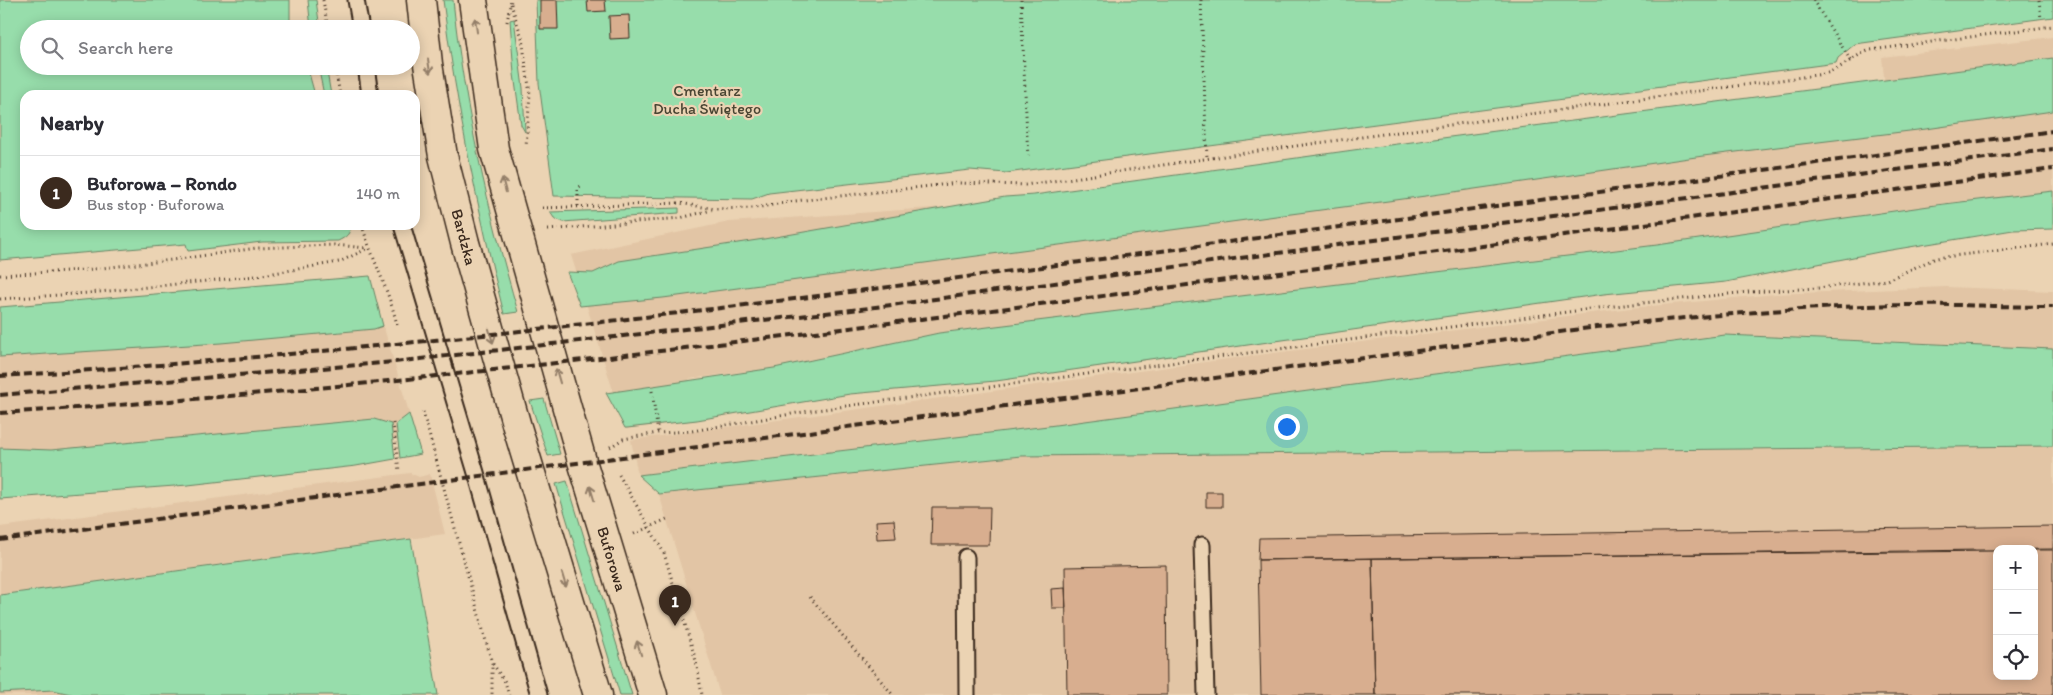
<!DOCTYPE html>
<html lang="en">
<head>
<meta charset="utf-8">
<style>
	body { margin:0; font-family:Itim,sans-serif; background:#f2f2f3; color:#2b2b33 }
	.controls { position:absolute; right:15px; bottom:15px; display:grid; overflow:hidden; border-radius:10px; box-shadow:0 2px 12px #0003 }
	.controls button { width:45px; height:45px; display:grid; place-items:center; padding:0; border:0; border-bottom:1px solid #e1e1e2; background:#fff; color:#2b2b33; font:25px sans-serif }
	.you { position:absolute; left:1286px; top:426px; width:18px; height:18px; margin:-12px; border:4px solid #fff; border-radius:50%; background:#1a73e8; box-shadow:0 0 0 8px #1a73e833 }
	.badge { display:grid; place-items:center; width:32px; height:32px; border-radius:50%; background:#3b2a1e; color:#fff; font-size:16px; font-weight:700 }
	.pin { position:absolute; translate:-50% -41px; filter:drop-shadow(0 1px 2px #0008) }
	.pin::after { content:''; position:absolute; top:26px; width:18px; height:15px; background:inherit; clip-path:polygon(0 0,100% 0,50% 100%) }
	.list { margin:0; padding:0; list-style:none }
	h2 { display:flex; justify-content:space-between; align-items:center; height:65px; margin:0; padding:0 20px; font-size:21px }
	h2 small { font-size:16px; font-weight:400; color:#7c7c81 }
	.list li { display:grid; grid-template-columns:32px 1fr auto; gap:15px; align-items:center; box-sizing:border-box; height:75px; padding:0 20px; border-top:1px solid #e1e1e2 }
	.list b { display:block; font-size:19px; white-space:nowrap }
	.list p { margin:0; font-size:16px; white-space:nowrap; color:#7c7c81 }
	.list em { font-size:16px; font-style:normal; color:#7c7c81 }
	.icon { flex:none; width:28px; height:28px; fill:none; stroke:currentColor; stroke-width:2; stroke-linecap:round; stroke-linejoin:round }
	.map { position:relative; flex:none; width:2053px; height:695px; overflow:hidden }
	.search { position:absolute; background:#fff; box-shadow:0 2px 12px #0003; left:20px; top:20px; width:400px; height:55px; display:flex; align-items:center; gap:12px; box-sizing:border-box; padding:0 18px; border-radius:28px; color:#7c7c81; font-size:19px }
	.panel { position:absolute; background:#fff; box-shadow:0 2px 12px #0003; left:20px; top:90px; width:400px; height:140px; border-radius:15px }
	.map>svg:first-child { display:block }
	.built { fill:#e2c5a5; fill-rule:evenodd }
	.green { fill:#97ddab; stroke:#698464 }
	.building { fill:#d8ae8f; stroke:#3b2a1e }
	.lines { fill:none; stroke-linecap:round; stroke-linejoin:round }
	.lane-casing { stroke:#3b2a1e; stroke-width:19 }
	.secondary-casing { stroke:#3b2a1e; stroke-width:31 }
	.path { stroke:#3b2a1e; stroke-width:3; stroke-dasharray:1 4; stroke-linecap:butt }
	.lane { stroke:#ebd3b3; stroke-width:15 }
	.secondary { stroke:#ebd3b3; stroke-width:28 }
	.rail { stroke:#3b2a1e; stroke-width:4; stroke-dasharray:8 4; stroke-linecap:butt }
	.oneway { stroke:#937e68 }
	.labels { text-anchor:middle; dominant-baseline:central; stroke-width:4.5; stroke-linejoin:round; paint-order:stroke }
	.park-label { font-size:16px; fill:#494533; stroke:#ebd3b3 }
	.street-label { font-size:16px; fill:#3b2a1e; stroke:#ebd3b3 }
</style>
</head>
<body>
<div class="map">
<svg width="2053" height="695" viewBox="0 0 2053 695">
	<rect width="100%" height="100%" fill="#ebd3b3"/>
	<filter id="ink" filterUnits="userSpaceOnUse"><feTurbulence type="fractalNoise" baseFrequency=".02" numOctaves="2"/><feDisplacementMap in="SourceGraphic" scale="10" xChannelSelector="R" yChannelSelector="G"/><feConvolveMatrix kernelMatrix="1 2 1 2 8 2 1 2 1" color-interpolation-filters="sRGB"/></filter>
	<g filter="url(#ink)">
		<path class="built" d="M2053 37V191L1936 205 1657 245 939 333 774 368 689 379 697 420 625 429 571 255 729 222 1047 200 1885 87 1882 57Z
			M370 276 373 291 416 436 0 474V307Z
			M1946 287 2053 291V349L1725 335 1048 426 638 475 631 440 1250 356 1631 308 1776 294Z
			M2053 446V695H720L659 494 1021 456ZM1997 549H2034V676H1997Z
			M410 473 419 477 430 474 445 534 0 595V527Z
			M53 690 75 695H0V693Z"/>
		<path class="green" d="M0 0H290V23L301 24V29H29V66H307L315 95H25V225H350C351 234 346 237 338 241L262 242 188 251 186 244 0 260Z
			M308 0H316L320 29H311Z
			M443 0H453C464 107 488 209 518 312L504 314C478 210 456 106 443 0Z
			M536 0H2053V17L1855 44 1838 58 1836 63 1006 173 970 170 769 193 752 199 554 196 539 83Z
			M514 19 523 88 525 132 521 125 514 74 510 20Z
			M2053 58V111L1926 129 1703 156 1433 195 663 298 580 306 567 272 593 273 619 261 764 239 1005 197 1034 195 1389 145Z
			M318 66H326L331 95H324Z
			M2053 191V229L2013 230 1879 252 1726 282 1604 294 996 381 850 394 697 420 627 428H625L606 393 774 368 939 333 1657 245 1936 205Z
			M679 208V213L563 222 554 218 550 212Z
			M370 276 383 326 374 329 221 343 0 357V307Z
			M1725 335 2053 349V446L1021 456 659 494 638 475 1048 426Z
			M544 399 560 454 548 456 530 401Z
			M409 414 421 454 400 458 396 424Z
			M374 419 391 424 395 459 356 466 188 485 0 499V448L51 450Z
			M567 481 632 695H620L556 484Z
			M411 539 438 695H75L53 690 0 693V595Z"/>
		<path class="building" d="M540 0H557L558 29H540Z
			M587 0H605L606 11 588 12Z
			M629 15 630 38 610 39 609 16Z
			M1206 492H1222V507H1206Z
			M932 507H990L989 545H931Z
			M894 520 896 538 877 539 876 521Z
			M2053 526V549L1258 560 1259 538Z
			M2034 550H2053V695H1375L1372 558 1997 551V676H2034Z
			M1372 558 1375 695H1261L1258 560Z
			M1166 565 1167 695H1067L1065 567Z
			M1065 588 1066 608H1052L1051 589Z"/>
		<g class="lines">
			<g class="lane-casing">
				<path id="lane" d="M356 0 361 29
					M366 66 370 95
					M402 225 477 476 539 695
					M1202 545 1206 695
					M966 557 967 695"/>
			</g>
			<g class="secondary-casing">
				<path id="secondary" d="M421 0 428 64 443 156 465 243 517 427 598 695
					M473 0 494 149 582 461 653 695"/>
			</g>
			<path class="path" d="M323 0 328 29
				M1021 0 1028 159
				M1201 0 1207 159
				M1813 0 1851 61
				M2039 0 2041 19
				M511 4 522 38 530 94 526 146
				M507 22 511 0
				M335 66 340 95
				M578 206V188L582 185
				M542 208 679 203 715 209 755 208 795 201 958 183 1025 185 1259 151 1824 74C1844 68 1854 55 1871 50L2053 26
				M362 225C372 259 389 290 397 325
				M548 230 680 218 712 210
				M0 275 84 270 172 260 257 248 334 245 368 248
				M0 299 89 293 256 276 339 262 369 248
				M652 391 658 433
				M423 412 492 663V695
				M393 423 399 471
				M610 447 623 439 658 433 692 431 809 411 1178 362 1614 306 1748 292 1818 288 1887 280 1936 258 2053 244
				M619 475 664 553 696 661 702 695
				M634 534 669 518
				M810 597 893 695
				M493 664 505 682 509 695"/>
			<use href="#lane" class="lane"/>
			<use href="#secondary" class="secondary"/>
			<path class="rail" d="M0 376C384 353 766 304 1147 253 1449 212 1751 172 2053 131
				M0 395 394 362 861 309 2053 149
				M0 413C298 395 593 360 889 323 1277 275 1665 221 2053 169
				M0 540 1597 327C1701 316 1807 306 1912 305 1959 304 2006 307 2053 307"/>
		</g>
		<defs><path id="oneway-shaft" d="M-6 0H5M1.5-3L5.5 0L1.5 3" fill="none" stroke-width="1.6" stroke-linecap="round" stroke-linejoin="round" transform="scale(1.25)"/></defs>
		<g class="oneway">
			<use href="#oneway-shaft" transform="translate(476 25) rotate(-98)"/>
			<use href="#oneway-shaft" transform="translate(429 66) rotate(82)"/>
			<use href="#oneway-shaft" transform="translate(504 185) rotate(-105)"/>
			<use href="#oneway-shaft" transform="translate(491 336) rotate(74)"/>
			<use href="#oneway-shaft" transform="translate(558 376) rotate(-106)"/>
			<use href="#oneway-shaft" transform="translate(592 493) rotate(-107)"/>
			<use href="#oneway-shaft" transform="translate(564 580) rotate(73)"/>
			<use href="#oneway-shaft" transform="translate(639 648) rotate(-107)"/>
		</g>
	</g>
	<g class="labels">
		<g class="park-label">
			<text x="707" y="90">Cmentarz<tspan x="707" dy="18">Ducha Świętego</tspan></text>
		</g>
		<g class="street-label">
			<text transform="translate(464 237) rotate(75)">Bardzka</text>
			<text transform="translate(612 559) rotate(73)">Buforowa</text>
		</g>
	</g>
</svg>
<div class="controls">
<button>+</button>
<button>−</button>
<button><svg class="icon" aria-label="locate" viewBox="0 0 24 24"><circle cx="12" cy="12" r="6"/><path d="M12 2v4M12 18v4M2 12h4M18 12h4"/></svg></button>
</div>
<div class="you"></div>
<div class="pin badge" style="left:675px;top:626px">1</div>
<div class="search"><svg class="icon" aria-label="search" viewBox="0 0 24 24"><circle cx="10" cy="10" r="6"/><path d="M15 15l6 6"/></svg>Search here</div>
<section class="panel">
<h2>Nearby<small></small></h2>
<ul class="list">
<li><span class="badge">1</span><div><b>Buforowa – Rondo</b><p>Bus stop · Buforowa</p></div><em>140 m</em></li>
</ul>
</section>
</div>
</body>
</html>
